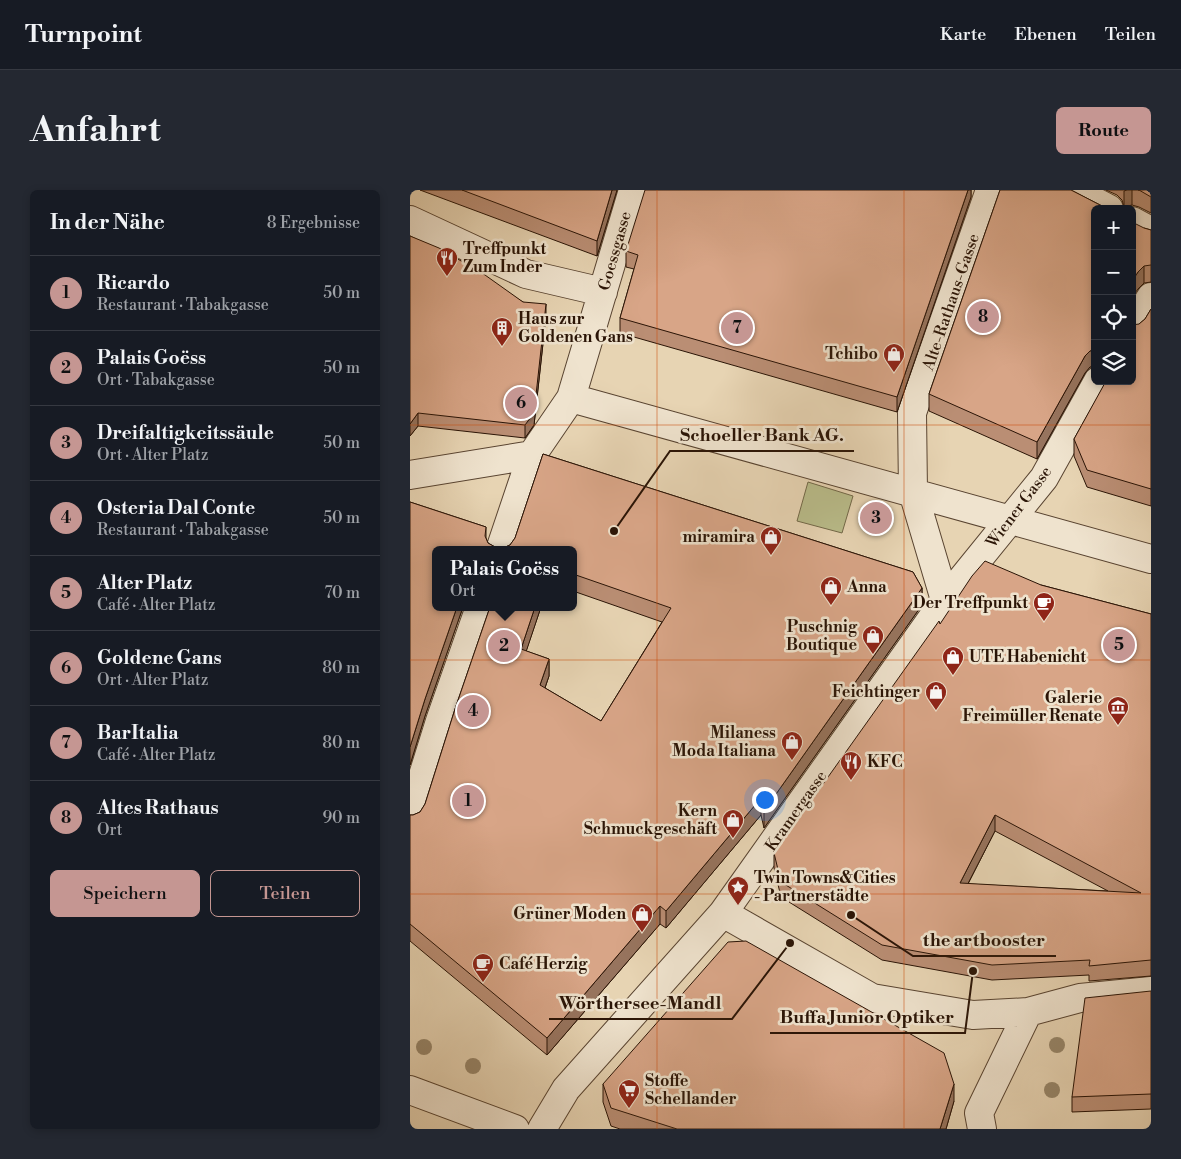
<!DOCTYPE html>
<html lang="de">
<head>
<meta charset="utf-8">
<style>
	body { margin:0; font-family:"Libre Bodoni",serif; background:#242831; color:#f1f3f6 }
	.controls { position:absolute; right:15px; top:15px; display:grid; overflow:hidden; border-radius:8px; box-shadow:0 2px 8px #0003 }
	.controls button { width:45px; height:45px; display:grid; place-items:center; padding:0; border:0; border-bottom:1px solid #363941; background:#171b24; color:#f1f3f6; font:25px sans-serif }
	.you { position:absolute; left:354px; top:609px; width:18px; height:18px; margin:-12px; border:4px solid #fff; border-radius:50%; background:#1a73e8; box-shadow:0 0 0 8px #1a73e833 }
	.badge { display:grid; place-items:center; width:32px; height:32px; border-radius:50%; background:#c59692; color:#111; font-size:16px; font-weight:700 }
	.pin { position:absolute; translate:-50% -50%; border:2px solid #fff; box-shadow:0 1px 5px #0006 }
	.popup { position:absolute; left:22px; top:356px; width:145px; height:65px; box-sizing:border-box; display:grid; place-content:center; border-radius:8px; background:#171b24; filter:drop-shadow(0 1px 4px #0005); font-size:16px; white-space:nowrap; color:#9ea1a6 }
	.popup b { font-size:19px; color:#f1f3f6 }
	.popup::after { content:''; position:absolute; left:50%; top:100%; margin-left:-10px; border:10px solid transparent; border-top-color:#171b24 }
	.list { margin:0; padding:0; list-style:none }
	h2 { display:flex; justify-content:space-between; align-items:center; height:65px; margin:0; padding:0 20px; font-size:21px }
	h2 small { font-size:16px; font-weight:400; color:#9ea1a6 }
	.list li { display:grid; grid-template-columns:32px 1fr auto; gap:15px; align-items:center; box-sizing:border-box; height:75px; padding:0 20px; border-top:1px solid #363941 }
	.list b { display:block; font-size:19px; white-space:nowrap }
	.list p { margin:0; font-size:16px; white-space:nowrap; color:#9ea1a6 }
	.list em { font-size:16px; font-style:normal; color:#9ea1a6 }
	.actions { display:flex; gap:10px; padding:15px 20px }
	.actions a { flex:1; padding:11px 0; border:1px solid #c59692; border-radius:8px; text-align:center; font-size:18px; color:#c59692 }
	.actions .main { background:#c59692; color:#111 }
	.icon { flex:none; width:28px; height:28px; fill:none; stroke:currentColor; stroke-width:2; stroke-linecap:round; stroke-linejoin:round }
	.map { position:relative; flex:none; width:741px; height:939px; overflow:hidden; border-radius:8px }
	header { display:flex; align-items:center; gap:30px; box-sizing:border-box; height:70px; padding:0 25px; background:#171b24; border-bottom:1px solid #363941 }
	header strong { font-size:24px }
	nav { display:flex; gap:28px; margin-inline-start:auto; font-size:18px }
	.intro { display:flex; align-items:center; justify-content:space-between; box-sizing:border-box; height:120px; padding:0 30px }
	h1 { margin:0; font-size:35px }
	.button { padding:12px 22px; border-radius:8px; background:#c59692; color:#111; font-size:18px; font-weight:700 }
	main { display:flex; gap:30px; padding:0 30px }
	aside { flex:1; background:#171b24; border-radius:8px; box-shadow:0 2px 8px #0003 }
	.map>svg:first-child { display:block }
	.green { fill:#b9bc8a; stroke:#726848 }
	.lines { fill:none; stroke-linecap:round; stroke-linejoin:round }
	.minor-casing { stroke:#594431; stroke-width:30 }
	.minor { stroke:#efe3ce; stroke-width:28 }
	.tree { fill:#97866a }
	.wall { fill:#ba8e74; stroke:#2a1406; fill-rule:evenodd }
	.shaded-wall { fill:#97745e; stroke:#2a1406 }
	.building { fill:#d8a587; stroke:#2a1406; fill-rule:evenodd }
	.grid { fill:none; stroke:#cc4f0b; stroke-width:1; stroke-opacity:0.55 }
	.labels { text-anchor:middle; dominant-baseline:central; stroke-width:5; stroke-linejoin:round; paint-order:stroke }
	.poi-label { font-size:16px; font-weight:bold; fill:#2a1406; stroke:#efe3ce; text-anchor:end }
	.street-label { font-size:16px; fill:#2a1406; stroke:#efe3ce }
	.leader { fill:none; stroke:#2a1406; stroke-width:2 }
	.callout-dot { fill:#2a1406; stroke:#efe3ce; stroke-width:2 }
	.callout-label { font-size:18px; text-anchor:middle; font-weight:bold; fill:#2a1406; stroke:#efe3ce; stroke-width:5; stroke-linejoin:round; paint-order:stroke }
</style>
</head>
<body>
<header>
<strong>Turnpoint</strong>
<nav><a>Karte</a><a>Ebenen</a><a>Teilen</a></nav>
</header>
<div class="intro"><h1>Anfahrt</h1><a class="button">Route</a></div>
<main>
<aside>
<h2>In der Nähe<small>8 Ergebnisse</small></h2>
<ul class="list">
<li><span class="badge">1</span><div><b>Ricardo</b><p>Restaurant · Tabakgasse</p></div><em>50 m</em></li>
<li><span class="badge">2</span><div><b>Palais Goëss</b><p>Ort · Tabakgasse</p></div><em>50 m</em></li>
<li><span class="badge">3</span><div><b>Dreifaltigkeitssäule</b><p>Ort · Alter Platz</p></div><em>50 m</em></li>
<li><span class="badge">4</span><div><b>Osteria Dal Conte</b><p>Restaurant · Tabakgasse</p></div><em>50 m</em></li>
<li><span class="badge">5</span><div><b>Alter Platz</b><p>Café · Alter Platz</p></div><em>70 m</em></li>
<li><span class="badge">6</span><div><b>Goldene Gans</b><p>Ort · Alter Platz</p></div><em>80 m</em></li>
<li><span class="badge">7</span><div><b>BarItalia</b><p>Café · Alter Platz</p></div><em>80 m</em></li>
<li><span class="badge">8</span><div><b>Altes Rathaus</b><p>Ort</p></div><em>90 m</em></li>
</ul>
<div class="actions"><a class="main">Speichern</a><a>Teilen</a></div>
</aside>
<div class="map">
<svg width="741" height="939" viewBox="0 0 741 939">
	<rect width="100%" height="100%" fill="#e7d4b3"/>
	<filter id="stains"><feTurbulence type="fractalNoise" baseFrequency=".004" numOctaves="4"/><feColorMatrix values="0 0 0 0 .2 0 0 0 0 .09 0 0 0 0 .02 0 0 0 .5 -.17"/></filter>
	<radialGradient id="worn" r=".72"><stop offset=".6" stop-color="#630" stop-opacity="0"/><stop offset="1" stop-color="#630" stop-opacity=".3"/></radialGradient>
	<path class="green" d="M398 292 443 306 432 343 387 331Z"/>
	<g class="lines">
		<g class="minor-casing">
			<path id="minor" d="M663 0 699 19
				M0 30 116 84 193 102
				M722 31 741 41
				M722 137 741 107
				M161 208 741 369
				M0 285 122 265
				M90 360 122 265 161 208 223 0
				M535 410 503 302 502 223 580 0
				M0 627 30 531 70 417
				M313 723 462 808 563 825 618 822 670 808 741 801
				M0 900 105 939
				M132 939 156 899 313 723 535 410 634 288 688 191
				M572 939 569 923 618 822"/>
		</g>
		<use href="#minor" class="minor"/>
	</g>
	<g class="tree">
		<circle cx="647" cy="855" r="8"/>
		<circle cx="14" cy="857" r="8"/>
		<circle cx="63" cy="876" r="8"/>
		<circle cx="642" cy="900" r="8"/>
	</g>
	<path class="wall" d="M10 0H207L187 66Z
		M561 0V7L487 222 210 143V128L224 79 216 77V61Z
		M590 0H661L692 16 699 18 707 16 708 19H685V176L680 177 675 183 627 269 519 221V204Z
		M696 0H741V23L729 17 722 15 714 17 712 10 707 5Z
		M734 38 741 40V92L734 93 728 99Z
		M0 46 113 112 136 126 124 235 115 248 8 236 0 246Z
		M741 119V316L677 297 664 266V249L729 134 735 129Z
		M133 264 503 382 512 398V415L354 638 351 625 256 738 250 734 137 865 0 751V625H3L10 622 15 614 45 519 80 417H131L116 461 139 469V486L135 498 191 531 252 432 163 401V360H25V417H53L15 526 0 575V312L76 337V348L78 353 85 357 93 358 100 355 105 348Z
		M631 395 741 424V786L679 791V785L582 790 472 770 371 707 364 678V663L530 434ZM585 641 698 701 558 694Z
		M741 801V919L662 922V907Z
		M193 894 544 911 536 939H210L201 936 193 912Z"/>
	<path class="shaded-wall" d="M202 0H207L187 66V51Z
		M558 0H561V7L487 222V207Z
		M717 0H722V15L714 17V1Z
		M734 76V93L728 99 722 107V91L728 82Z
		M136 114V126L124 235 115 248V235Z
		M685 159V176L680 177 675 183 627 269V252L675 166 680 161Z
		M8 223V236L0 246V234Z
		M512 398V415L354 638V621Z
		M47 417H53L15 526 0 575V557L15 509Z
		M125 417H131L111 477V459Z
		M139 469V486L130 512V495Z
		M351 608V625L256 738V721Z
		M585 625V641L550 709V693Z
		M250 716V734L137 865V848Z
		M544 894V911L536 939H530Z"/>
	<path class="building" d="M52 0H202L187 51Z
		M235 0H558L487 207 210 128 228 65 216 61Z
		M590 0H661L692 16 699 18 707 16 708 19H685V159L680 161 675 166 627 252 519 204Z
		M728 0H741V7L729 0Z
		M722 32 734 38 741 40V75L734 76 728 82 722 91Z
		M0 46 29 58 75 85 113 112 136 114 124 223 115 235 8 223 0 234Z
		M741 119V299L677 280 664 249 696 191H722V135L729 134 735 129Z
		M133 264 503 382 512 398 354 621 351 608 256 721 250 716 137 848 0 734V625H3L10 622 15 614 45 519 80 417H125L111 459 139 469 130 495 191 531 261 418 163 384V360H25V417H47L15 509 0 557V312L76 337 75 346 78 353 85 357 93 358 100 355 105 348Z
		M575 371 631 395 741 424V770L679 776 680 770 582 775 472 755 371 692 364 663 529 431 530 434 562 386ZM585 625 731 703 550 693Z
		M336 751 534 863 544 894 530 939H267L201 918 193 894 318 752Z
		M741 801V904L662 907 675 808Z"/>
	<path class="grid" d="M247 0V939M494 0V939M0 235H741M0 470H741M0 704H741"/>
	<defs>
		<g id="restaurant-pin" transform="scale(1.125)"><path d="M0 17L-7.5 6A9.5 9.5 0 1 1 7.5 6Z" fill="#8f2418" stroke="#efe3ce"/><path d="M-5-6h1v4h1v-4h1v4h1v-4h1v5L-1.5 .5V6h-2V.5L-5-1ZM5-6V6H3V1.5H1.5Q1.5-4 5-6Z" fill="#fff"/></g>
		<g id="building-pin" transform="scale(1.125)"><path d="M0 17L-7.5 6A9.5 9.5 0 1 1 7.5 6Z" fill="#8f2418" stroke="#efe3ce"/><path d="M-4-6H4V6H1V3H-1V6H-4ZM-2.5-4.3h1.7v1.8h-1.7ZM.8-4.3h1.7v1.8H.8ZM-2.5-1h1.7V.8h-1.7ZM.8-1h1.7V.8H.8Z" fill="#fff"/></g>
		<g id="shop-pin" transform="scale(1.125)"><path d="M0 17L-7.5 6A9.5 9.5 0 1 1 7.5 6Z" fill="#8f2418" stroke="#efe3ce"/><path d="M-5-2.5h2.3a2.7 3.5 0 0 1 5.4 0H5L5.5 6h-11ZM-1.5-2.5h3a1.5 2.3 0 0 0-3 0Z" fill="#fff"/></g>
		<g id="cafe-pin" transform="scale(1.125)"><path d="M0 17L-7.5 6A9.5 9.5 0 1 1 7.5 6Z" fill="#8f2418" stroke="#efe3ce"/><path d="M-5.5-4.5H6V0H3Q3 3.5 0 3.5H-2.5Q-5.5 3.5-5.5 0ZM3-3.2v2h1.7v-2ZM-6 4.5H4V6H-6Z" fill="#fff"/></g>
		<g id="museum-pin" transform="scale(1.125)"><path d="M0 17L-7.5 6A9.5 9.5 0 1 1 7.5 6Z" fill="#8f2418" stroke="#efe3ce"/><path d="M0-6L6-3V-2H-6V-3ZM-5-1h2V3h-2ZM-1-1h2V3h-2ZM3-1h2V3H3ZM-6 4H6V6H-6Z" fill="#fff"/></g>
		<g id="sight-pin" transform="scale(1.125)"><path d="M0 17L-7.5 6A9.5 9.5 0 1 1 7.5 6Z" fill="#8f2418" stroke="#efe3ce"/><path d="M0-6L1.8-2.2L6-1.7L2.9 1.2L3.7 5.4L0 3.3L-3.7 5.4L-2.9 1.2L-6-1.7L-1.8-2.2Z" fill="#fff"/></g>
		<g id="supermarket-pin" transform="scale(1.125)"><path d="M0 17L-7.5 6A9.5 9.5 0 1 1 7.5 6Z" fill="#8f2418" stroke="#efe3ce"/><path d="M-6-5.5h2.5l.6 2H6L4.5 2H-2.5L-4.4-4H-6ZM-1.5 3.2a1.3 1.3 0 1 0 .1 0ZM3 3.2a1.3 1.3 0 1 0 .1 0Z" fill="#fff"/></g>
	</defs>
	<g fill-rule="evenodd">
		<use href="#restaurant-pin" x="37" y="68"/>
		<use href="#building-pin" x="92" y="138"/>
		<use href="#shop-pin" x="484" y="164"/>
		<use href="#shop-pin" x="361" y="347"/>
		<use href="#shop-pin" x="421" y="397"/>
		<use href="#cafe-pin" x="634" y="413"/>
		<use href="#shop-pin" x="463" y="446"/>
		<use href="#shop-pin" x="543" y="467"/>
		<use href="#shop-pin" x="526" y="502"/>
		<use href="#museum-pin" x="708" y="517"/>
		<use href="#shop-pin" x="382" y="552"/>
		<use href="#restaurant-pin" x="441" y="572"/>
		<use href="#shop-pin" x="323" y="630"/>
		<use href="#sight-pin" x="328" y="697"/>
		<use href="#shop-pin" x="232" y="724"/>
		<use href="#cafe-pin" x="73" y="774"/>
		<use href="#supermarket-pin" x="219" y="900"/>
	</g>
	<g class="labels">
		<g class="poi-label">
			<text x="53" y="59" text-anchor="start">Treffpunkt<tspan x="53" dy="18">Zum Inder</tspan></text>
			<text x="108" y="129" text-anchor="start">Haus zur<tspan x="108" dy="18">Goldenen Gans</tspan></text>
			<text x="468" y="164">Tchibo</text>
			<text x="345" y="347">miramira</text>
			<text x="437" y="397" text-anchor="start">Anna</text>
			<text x="618" y="413">Der Treffpunkt</text>
			<text x="447" y="437">Puschnig<tspan x="447" dy="18">Boutique</tspan></text>
			<text x="559" y="467" text-anchor="start">UTE Habenicht</text>
			<text x="510" y="502">Feichtinger</text>
			<text x="692" y="508">Galerie<tspan x="692" dy="18">Freimüller Renate</tspan></text>
			<text x="366" y="543">Milaness<tspan x="366" dy="18">Moda Italiana</tspan></text>
			<text x="457" y="572" text-anchor="start">KFC</text>
			<text x="307" y="621">Kern<tspan x="307" dy="18">Schmuckgeschäft</tspan></text>
			<text x="344" y="688" text-anchor="start">Twin Towns&amp;Cities<tspan x="344" dy="18">- Partnerstädte</tspan></text>
			<text x="216" y="724">Grüner Moden</text>
			<text x="89" y="774" text-anchor="start">Café Herzig</text>
			<text x="235" y="891" text-anchor="start">Stoffe<tspan x="235" dy="18">Schellander</tspan></text>
		</g>
		<g class="street-label">
			<text transform="translate(205 61) rotate(-74)">Goessgasse</text>
			<text transform="translate(541 112) rotate(-71)">Alte-Rathaus-Gasse</text>
			<text transform="translate(609 317) rotate(-53)">Wiener Gasse</text>
			<text transform="translate(386 621) rotate(-55)">Kramergasse</text>
		</g>
	</g>
	<path class="leader" d="M204 341L260 261H444M441 725L503 766H646M380 753L322 829H139M563 781L555 843H360"/>
	<g class="callout-dot">
		<circle cx="204" cy="341" r="5"/>
		<circle cx="441" cy="725" r="5"/>
		<circle cx="380" cy="753" r="5"/>
		<circle cx="563" cy="781" r="5"/>
	</g>
	<g class="callout-label">
		<text x="352" y="251">Schoeller Bank AG.</text>
		<text x="574" y="756">the artbooster</text>
		<text x="230" y="819">Wörthersee-Mandl</text>
		<text x="457" y="833">Buffa Junior Optiker</text>
	</g>
	<rect width="100%" height="100%" filter="url(#stains)"/>
	<rect width="100%" height="100%" fill="url(#worn)"/>
</svg>
<div class="controls">
<button>+</button>
<button>−</button>
<button><svg class="icon" aria-label="locate" viewBox="0 0 24 24"><circle cx="12" cy="12" r="6"/><path d="M12 2v4M12 18v4M2 12h4M18 12h4"/></svg></button>
<button><svg class="icon" aria-label="layers" viewBox="0 0 24 24"><path d="M12 4l9 5-9 5-9-5zM3 14l9 5 9-5"/></svg></button>
</div>
<div class="you"></div>
<div class="pin badge" style="left:58px;top:611px">1</div>
<div class="pin badge" style="left:94px;top:456px">2</div>
<div class="popup"><b>Palais Goëss</b>Ort</div>
<div class="pin badge" style="left:466px;top:328px">3</div>
<div class="pin badge" style="left:63px;top:521px">4</div>
<div class="pin badge" style="left:709px;top:455px">5</div>
<div class="pin badge" style="left:111px;top:213px">6</div>
<div class="pin badge" style="left:327px;top:138px">7</div>
<div class="pin badge" style="left:573px;top:127px">8</div>
</div>
</main>
</body>
</html>
